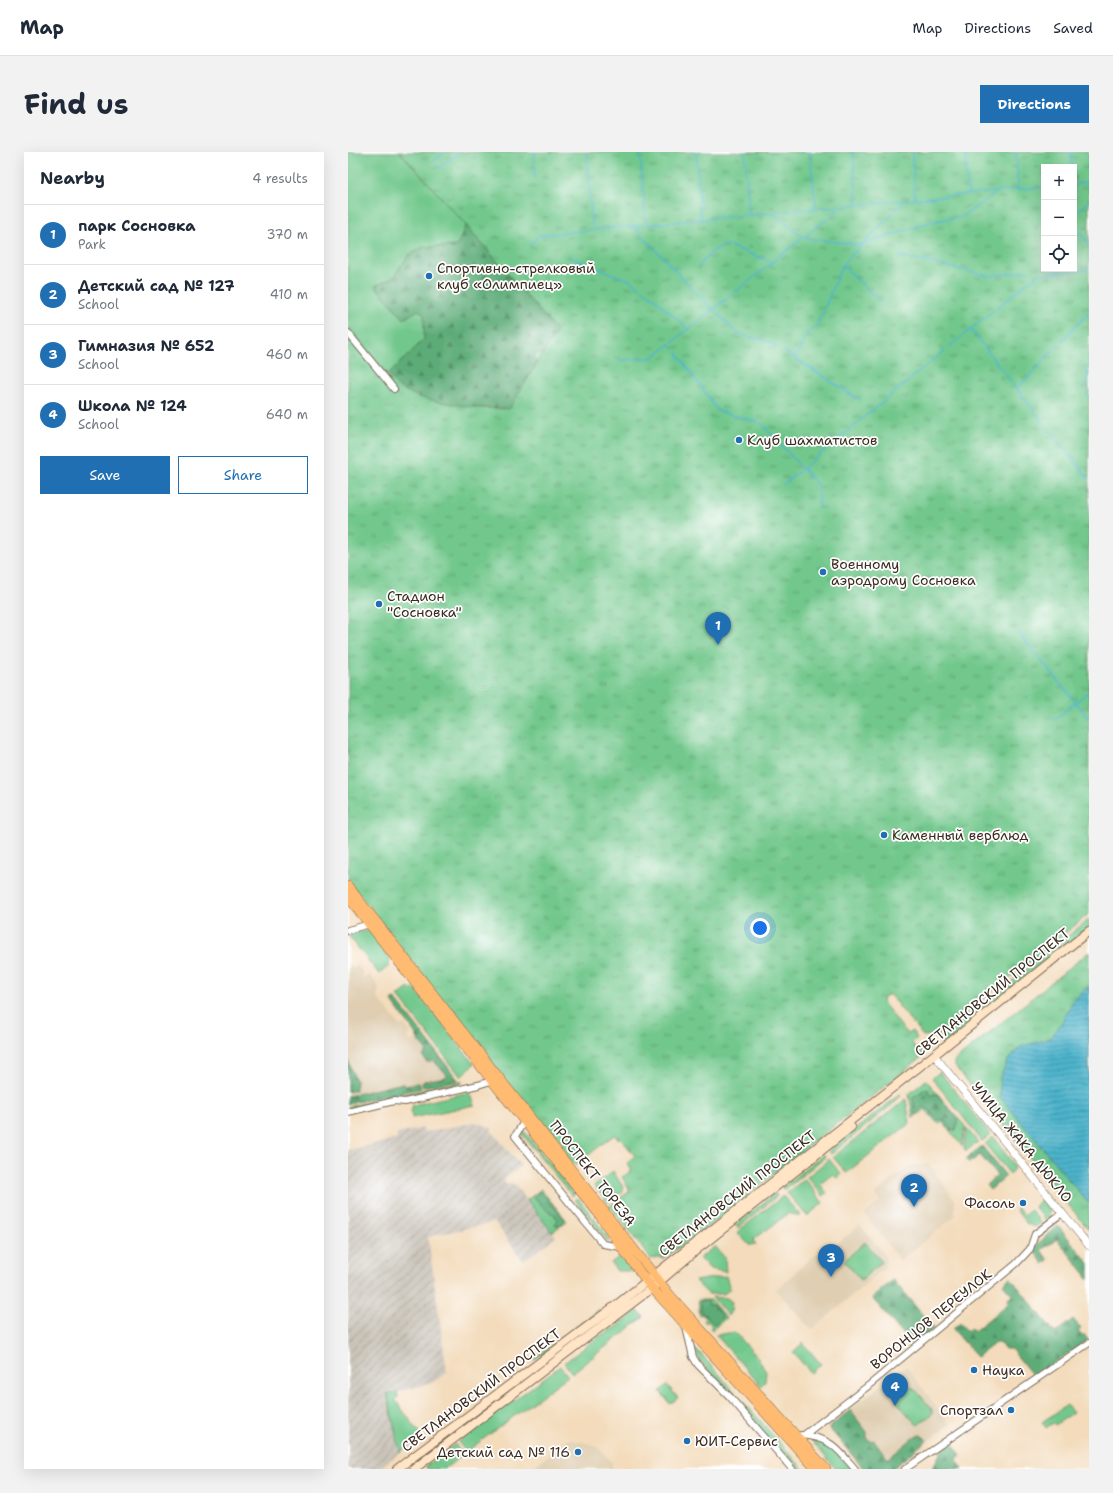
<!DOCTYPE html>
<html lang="en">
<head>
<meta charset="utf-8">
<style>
	body { margin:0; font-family:"Shantell Sans",sans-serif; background:#f2f2f3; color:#1f2937 }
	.controls { position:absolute; right:12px; top:12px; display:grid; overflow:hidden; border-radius:0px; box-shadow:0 4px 16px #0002 }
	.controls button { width:36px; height:36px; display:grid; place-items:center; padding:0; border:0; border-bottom:1px solid #e0e1e3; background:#fff; color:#1f2937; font:20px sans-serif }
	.you { position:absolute; left:412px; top:776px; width:14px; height:14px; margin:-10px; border:3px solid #fff; border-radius:50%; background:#1a73e8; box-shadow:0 0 0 6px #1a73e833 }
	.badge { display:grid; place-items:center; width:26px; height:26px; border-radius:50%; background:#1f6fb2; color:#fff; font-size:13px; font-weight:700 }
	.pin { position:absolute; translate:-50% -33px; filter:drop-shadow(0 1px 2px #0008) }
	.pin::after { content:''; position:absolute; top:21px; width:14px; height:12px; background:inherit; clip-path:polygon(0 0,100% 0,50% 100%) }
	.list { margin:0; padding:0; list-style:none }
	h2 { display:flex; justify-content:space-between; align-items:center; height:52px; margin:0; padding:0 16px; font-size:17px }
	h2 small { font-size:13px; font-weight:400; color:#747a83 }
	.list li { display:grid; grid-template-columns:26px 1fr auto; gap:12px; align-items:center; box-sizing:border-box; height:60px; padding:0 16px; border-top:1px solid #e0e1e3 }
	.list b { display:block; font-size:15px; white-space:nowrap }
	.list p { margin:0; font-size:13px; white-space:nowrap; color:#747a83 }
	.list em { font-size:13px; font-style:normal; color:#747a83 }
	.actions { display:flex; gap:8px; padding:12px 16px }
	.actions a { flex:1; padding:9px 0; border:1px solid #1f6fb2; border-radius:0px; text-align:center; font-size:14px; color:#1f6fb2 }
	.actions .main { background:#1f6fb2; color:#fff }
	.icon { flex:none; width:22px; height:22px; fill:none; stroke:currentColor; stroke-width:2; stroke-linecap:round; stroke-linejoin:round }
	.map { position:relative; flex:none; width:741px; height:1317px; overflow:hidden; border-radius:0px }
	header { display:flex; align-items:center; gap:24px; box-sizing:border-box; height:56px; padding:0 20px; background:#fff; border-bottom:1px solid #e0e1e3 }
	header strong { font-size:19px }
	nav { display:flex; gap:22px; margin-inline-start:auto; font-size:14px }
	.intro { display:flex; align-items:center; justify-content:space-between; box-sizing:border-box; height:96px; padding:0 24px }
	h1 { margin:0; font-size:28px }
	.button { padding:10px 18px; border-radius:0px; background:#1f6fb2; color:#fff; font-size:14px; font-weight:700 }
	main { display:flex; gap:24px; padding:0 24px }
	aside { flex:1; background:#fff; border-radius:0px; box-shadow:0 4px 16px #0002 }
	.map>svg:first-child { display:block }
	.built { fill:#dfceb1 }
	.industrial { fill:url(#industrial-furrows) }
	.green { fill:#72c88c; stroke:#567955 }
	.forest { fill:url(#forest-firs); stroke:#4c6b4b }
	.park { fill:url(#park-tufts); stroke:#567955; fill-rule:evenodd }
	.water { fill:url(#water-rules); stroke:#446f75 }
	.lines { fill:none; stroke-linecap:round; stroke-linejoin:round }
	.stream { stroke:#4db4cc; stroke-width:1.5 }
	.minor-casing { stroke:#7b6855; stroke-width:8 }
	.tertiary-casing { stroke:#7b6855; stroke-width:8 }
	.secondary-casing { stroke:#7b6855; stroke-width:10 }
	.primary-casing { stroke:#7b6855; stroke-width:10 }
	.minor { stroke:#fff; stroke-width:6 }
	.tertiary { stroke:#fff; stroke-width:7 }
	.secondary { stroke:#ffe4c6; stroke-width:8 }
	.primary { stroke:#ffbb71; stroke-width:9 }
	.poi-dot { fill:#1f6fb2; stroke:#fff; stroke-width:1.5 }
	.labels { text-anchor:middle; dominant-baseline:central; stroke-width:3.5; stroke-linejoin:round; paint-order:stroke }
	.poi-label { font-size:14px; fill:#3b2a1e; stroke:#fff; text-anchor:start }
	.street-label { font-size:14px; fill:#3b2a1e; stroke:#fff }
</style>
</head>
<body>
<header>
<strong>Map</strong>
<nav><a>Map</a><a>Directions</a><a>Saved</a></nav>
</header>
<div class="intro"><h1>Find us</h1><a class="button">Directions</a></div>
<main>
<aside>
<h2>Nearby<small>4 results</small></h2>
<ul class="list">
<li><span class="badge">1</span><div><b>парк Сосновка</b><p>Park</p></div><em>370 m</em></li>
<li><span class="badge">2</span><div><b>Детский сад № 127</b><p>School</p></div><em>410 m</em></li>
<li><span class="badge">3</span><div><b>Гимназия № 652</b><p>School</p></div><em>460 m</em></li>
<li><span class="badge">4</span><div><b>Школа № 124</b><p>School</p></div><em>640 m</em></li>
</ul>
<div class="actions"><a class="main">Save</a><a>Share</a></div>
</aside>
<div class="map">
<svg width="741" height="1317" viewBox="0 0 741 1317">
	<defs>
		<pattern id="industrial-furrows" width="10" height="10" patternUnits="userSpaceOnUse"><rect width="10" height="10" fill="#c9c3b8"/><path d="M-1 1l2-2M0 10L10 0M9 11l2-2" fill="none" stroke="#a49f95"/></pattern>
		<pattern id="forest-firs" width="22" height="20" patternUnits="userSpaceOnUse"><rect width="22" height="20" fill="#5dac78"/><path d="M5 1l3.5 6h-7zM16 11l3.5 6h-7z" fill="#4e8c62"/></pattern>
		<pattern id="park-tufts" width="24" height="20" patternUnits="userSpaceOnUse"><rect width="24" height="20" fill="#72c88c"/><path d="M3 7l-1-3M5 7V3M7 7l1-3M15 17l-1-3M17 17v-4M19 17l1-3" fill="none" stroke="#5fa372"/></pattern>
		<pattern id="water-rules" width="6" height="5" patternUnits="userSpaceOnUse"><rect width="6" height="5" fill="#4db4cc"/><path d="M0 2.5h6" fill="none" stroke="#4193a5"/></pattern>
	</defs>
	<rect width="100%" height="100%" fill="#fff"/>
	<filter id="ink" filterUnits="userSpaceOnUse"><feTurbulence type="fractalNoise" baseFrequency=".025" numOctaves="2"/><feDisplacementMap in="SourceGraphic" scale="8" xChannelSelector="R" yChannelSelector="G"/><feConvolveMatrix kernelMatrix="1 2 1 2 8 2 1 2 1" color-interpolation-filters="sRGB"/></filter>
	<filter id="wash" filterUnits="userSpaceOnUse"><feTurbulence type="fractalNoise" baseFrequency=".012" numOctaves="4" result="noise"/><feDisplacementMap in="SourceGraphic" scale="16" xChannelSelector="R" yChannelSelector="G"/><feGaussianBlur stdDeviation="0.9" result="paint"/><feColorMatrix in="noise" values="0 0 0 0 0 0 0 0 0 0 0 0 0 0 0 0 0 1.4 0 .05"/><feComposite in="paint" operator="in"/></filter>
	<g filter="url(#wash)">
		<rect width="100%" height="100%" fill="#f3dbbb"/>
		<path class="built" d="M0 811 5 816 9 813 16 822 14 824 16 826 22 822 31 836 29 845 52 874 56 872 63 881 59 884 64 890 74 882 110 928 0 952Z
			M579 1010 607 1048V1064L552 1109 517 1062 532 1049 527 1042 563 1013 573 1014Z
			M512 1073 536 1102 538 1107 537 1115 464 1178 428 1138 466 1103 467 1104 476 1097 481 1098Z
			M558 1214 601 1272 547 1317H515L479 1275Z
			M221 1287 249 1294 264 1311V1317H183Z"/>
		<path class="industrial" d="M124 969 144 976 143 978 173 1014 155 1028 159 1033 163 1030 166 1034 167 1033 208 1085 175 1109 147 1070 80 1085 99 1220 84 1231 39 1243 52 1300 30 1317H0V998L49 987V982L75 976 76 980 90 978 123 971Z"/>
		<path class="green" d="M0 0H52L118 73 209 179 162 257 49 235 0 174Z
			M741 767V777L596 893 591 888Z
			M21 778 42 806 41 814 31 822 0 783Z
			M66 836 126 912 113 925 50 844 59 837Z
			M592 920 643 983 634 989 584 926Z
			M578 928 617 974 614 994 594 969 590 972 577 957 565 966 561 942Z
			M113 929 114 931 0 957V955Z
			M122 940 127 953 64 966 63 959 65 953Z
			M552 942 553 943 546 951 483 1002 480 999Z
			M558 947 562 971 498 1021 485 1005Z
			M618 976 630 990 618 999 616 996Z
			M177 980 227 1042 224 1044 174 982Z
			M645 985 666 1013 665 1018 662 1022 637 992Z
			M476 1002 477 1005 436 1038 434 1035Z
			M481 1007 493 1022 489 1026 485 1022 472 1032 479 1041 475 1044 459 1025Z
			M265 1019 275 1035V1039L260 1051 246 1034Z
			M457 1027 475 1051 459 1064 439 1041Z
			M193 1037 219 1069 204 1080 179 1048Z
			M427 1041 429 1044 390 1076 387 1073Z
			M435 1044 452 1063 449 1065 446 1062 444 1063 441 1061 405 1088 408 1092 401 1093 389 1080Z
			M230 1046 262 1087 260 1090 227 1048Z
			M695 1047 702 1057 701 1065 697 1068 686 1054Z
			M670 1056 676 1063 683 1058 693 1071 687 1075 679 1072 668 1058Z
			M517 1090 534 1110 513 1128 496 1109Z
			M367 1094 377 1106 378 1120 362 1117 352 1106Z
			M272 1104 284 1118 283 1119H269L263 1111Z
			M378 1124 382 1137 376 1142H360L347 1129Z
			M364 1145 379 1146 384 1150 383 1159 380 1164Z
			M350 1148H363L378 1166 364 1178 362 1176 364 1174 360 1169 358 1171 356 1168 357 1166 354 1162 352 1163Z
			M252 1157C236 1175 202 1200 181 1210Z
			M289 1158 296 1165 224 1221 216 1211 253 1183 270 1174Z
			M387 1180 410 1206 418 1220 417 1230 413 1234 368 1183Z
			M455 1191 473 1212 463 1221 445 1200Z
			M346 1197 352 1201 455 1317H452L449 1314H444L353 1210Z
			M212 1214 220 1224 118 1300 110 1290Z
			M553 1221 559 1229 546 1239 540 1232Z
			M560 1235 566 1236 584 1257V1262L570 1273 567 1271 548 1249 549 1245Z
			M49 1240 50 1245 47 1248 74 1284 52 1300 39 1242Z
			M462 1287 483 1294 503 1317H488Z
			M107 1292 115 1303 96 1317H79L78 1314Z"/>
		<path class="forest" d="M118 73 209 179 201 202 188 201 185 206 189 211 162 257C132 256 72 254 49 235 46 232 43 226 40 223L76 187V162L70 158 56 167 27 134 44 126 61 103 76 95 109 94Z
			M46 847 49 849 110 928 75 935 74 931 76 929 98 925 99 923 85 908 81 910H78L75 904 79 900 71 889 67 881 45 851 44 848Z
			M0 908 8 929V938L0 940Z
			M55 931 57 934 69 931 71 932 73 936 0 952V944Z
			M577 937 581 938 583 944 585 942H589L595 951 610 968 608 978H603L595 967 589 968 584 963 583 959 575 955 567 963C565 957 566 951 565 945Z
			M634 994 658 1024 642 1038 638 1033 649 1023 632 1003 621 1011 618 1007Z
			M192 1039 216 1066V1069L212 1073H208L207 1071 209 1068 206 1062 199 1059 186 1045Z
			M710 1074 741 1111V1127L709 1087 693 1098 700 1108 695 1112 685 1096Z
			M662 1125 707 1181 725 1167 733 1177 730 1179 734 1184 736 1182 740 1188 686 1225 663 1197H657L650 1189 629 1205 605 1177 612 1171 619 1179 623 1176 626 1179 661 1151 659 1148 664 1143 655 1132Z
			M545 1128 586 1176 565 1194 524 1146Z
			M352 1149H360L361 1153H365L374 1164V1166L369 1171 366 1172 354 1161Z
			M502 1258 519 1280V1287L524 1289 526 1288 540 1307 567 1284 573 1283 579 1288 544 1317H516L481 1276Z
			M603 1289 613 1303 608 1307 615 1317H584L596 1294Z"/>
		<path class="park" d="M52 0H741V762L589 885 588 883 575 884 541 842 534 849 559 882 564 879 569 886 564 891 568 897 572 895C574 898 575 901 574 905L453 1000 454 1002 451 1005 449 1003 372 1066 315 1107 310 1105 303 1107 263 1056 260 1055 282 1039 274 1025 284 1019 279 1011 287 1004 272 985 270 987 266 983 229 1012 223 1011 0 728V174L50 235 70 245 91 250 130 256 161 257 209 179 118 73ZM696 15H726V117H696Z
			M741 800V1078L606 913V909Z
			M319 1233 330 1246 322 1252 312 1239Z
			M719 1253 725 1261 707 1273 705 1271 698 1276 694 1270Z"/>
		<path class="water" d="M741 834V1052L652 945V926L660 908 672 895 703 886 714 870 724 850Z"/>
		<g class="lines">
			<path class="stream" d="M186 0 187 26
				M239 0 244 73
				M292 0 298 73
				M348 0 353 68
				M397 0 401 63
				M462 0 468 57
				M505 0 509 52
				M564 0 567 47
				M617 0 620 42
				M668 0 670 37
				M723 0 724 15
				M86 9 97 0
				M90 16 112 0
				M726 32 741 30
				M424 61 456 86 514 93 585 69 614 65 647 42 648 40
				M726 62 741 49
				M726 74 741 92
				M286 75 366 159
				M182 93 191 83 696 35
				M551 104 642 124 681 119
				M223 106 281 128 305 145 341 178
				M429 106 489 59
				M494 113 533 150
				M351 114C359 106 368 94 379 93L424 110
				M477 155 494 113 554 52
				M370 162 389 181 421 190 431 196
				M623 178 695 270
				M322 193 326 197
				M601 195 690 122 741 118
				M436 199 512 248
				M329 201 370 259 410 270
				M448 205 459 181 468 175 476 158
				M271 208 304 206 429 107
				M669 237 740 161 741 158
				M736 238 741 214
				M739 242 741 245
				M413 271 452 314
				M698 274 741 327
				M455 317 470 333 471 356
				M435 333 596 199
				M670 480 741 567
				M706 568 741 539"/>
		</g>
	</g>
	<g filter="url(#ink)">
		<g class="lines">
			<g class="minor-casing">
				<path id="minor" d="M0 181 46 237
					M0 778 22 772
					M0 960 46 949 57 950 130 933 146 928
					M177 968 167 984 255 1092 273 1095
					M338 1175 345 1205 350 1213 382 1245 444 1317
					M453 1283C483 1286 489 1296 507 1317
					M456 1283 520 1234 668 1112 682 1097 687 1082 714 1061
					M557 1317 741 1191"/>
			</g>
			<g class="tertiary-casing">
				<path id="tertiary" d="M586 903 741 1094"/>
			</g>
			<g class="secondary-casing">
				<path id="secondary" d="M49 1317 271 1151 586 903 741 779
					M66 1317 304 1136 352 1095 503 975"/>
			</g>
			<g class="primary-casing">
				<path id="primary" d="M0 734 322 1143 478 1317
					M0 745 144 929 250 1061 273 1095 304 1136 468 1317"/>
			</g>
			<use href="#minor" class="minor"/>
			<use href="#tertiary" class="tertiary"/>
			<use href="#secondary" class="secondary"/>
			<use href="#primary" class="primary"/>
		</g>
	</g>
	<g class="poi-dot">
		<circle cx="81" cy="124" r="4"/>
		<circle cx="391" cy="288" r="4"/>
		<circle cx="475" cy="420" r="4"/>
		<circle cx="31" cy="452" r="4"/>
		<circle cx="536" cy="683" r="4"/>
		<circle cx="675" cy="1051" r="4"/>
		<circle cx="626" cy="1218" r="4"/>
		<circle cx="663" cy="1258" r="4"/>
		<circle cx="339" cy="1289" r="4"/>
		<circle cx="230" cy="1300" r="4"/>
	</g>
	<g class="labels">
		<g class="poi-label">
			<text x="89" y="116">Спортивно-стрелковый<tspan x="89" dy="16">клуб «Олимпиец»</tspan></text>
			<text x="399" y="288">Клуб шахматистов</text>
			<text x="483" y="412">Военному<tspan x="483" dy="16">аэродрому Сосновка</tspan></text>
			<text x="39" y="444">Стадион<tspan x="39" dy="16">"Сосновка"</tspan></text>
			<text x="544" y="683">Каменный верблюд</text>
			<text x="667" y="1051" text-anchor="end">Фасоль</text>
			<text x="634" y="1218">Наука</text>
			<text x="655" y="1258" text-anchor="end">Спортзал</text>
			<text x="347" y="1289">ЮИТ-Сервис</text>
			<text x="222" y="1300" text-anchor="end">Детский сад № 116</text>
		</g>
		<g class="street-label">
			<text transform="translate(644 840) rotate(-39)">СВЕТЛАНОВСКИЙ ПРОСПЕКТ</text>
			<text transform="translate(674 990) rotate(51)">УЛИЦА ЖАКА ДЮКЛО</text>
			<text transform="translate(245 1021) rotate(52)">ПРОСПЕКТ ТОРЕЗА</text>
			<text transform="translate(389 1041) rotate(-38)">СВЕТЛАНОВСКИЙ ПРОСПЕКТ</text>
			<text transform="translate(583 1167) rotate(-39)">ВОРОНЦОВ ПЕРЕУЛОК</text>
			<text transform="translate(133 1238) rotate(-37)">СВЕТЛАНОВСКИЙ ПРОСПЕКТ</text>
		</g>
	</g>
</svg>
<div class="controls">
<button>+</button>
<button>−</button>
<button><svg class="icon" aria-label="locate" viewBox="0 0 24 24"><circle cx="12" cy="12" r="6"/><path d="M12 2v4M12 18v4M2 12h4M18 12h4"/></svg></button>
</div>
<div class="you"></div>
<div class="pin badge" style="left:370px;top:493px">1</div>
<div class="pin badge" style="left:566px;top:1055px">2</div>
<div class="pin badge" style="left:483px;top:1125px">3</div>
<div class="pin badge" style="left:547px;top:1254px">4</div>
</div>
</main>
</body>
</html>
